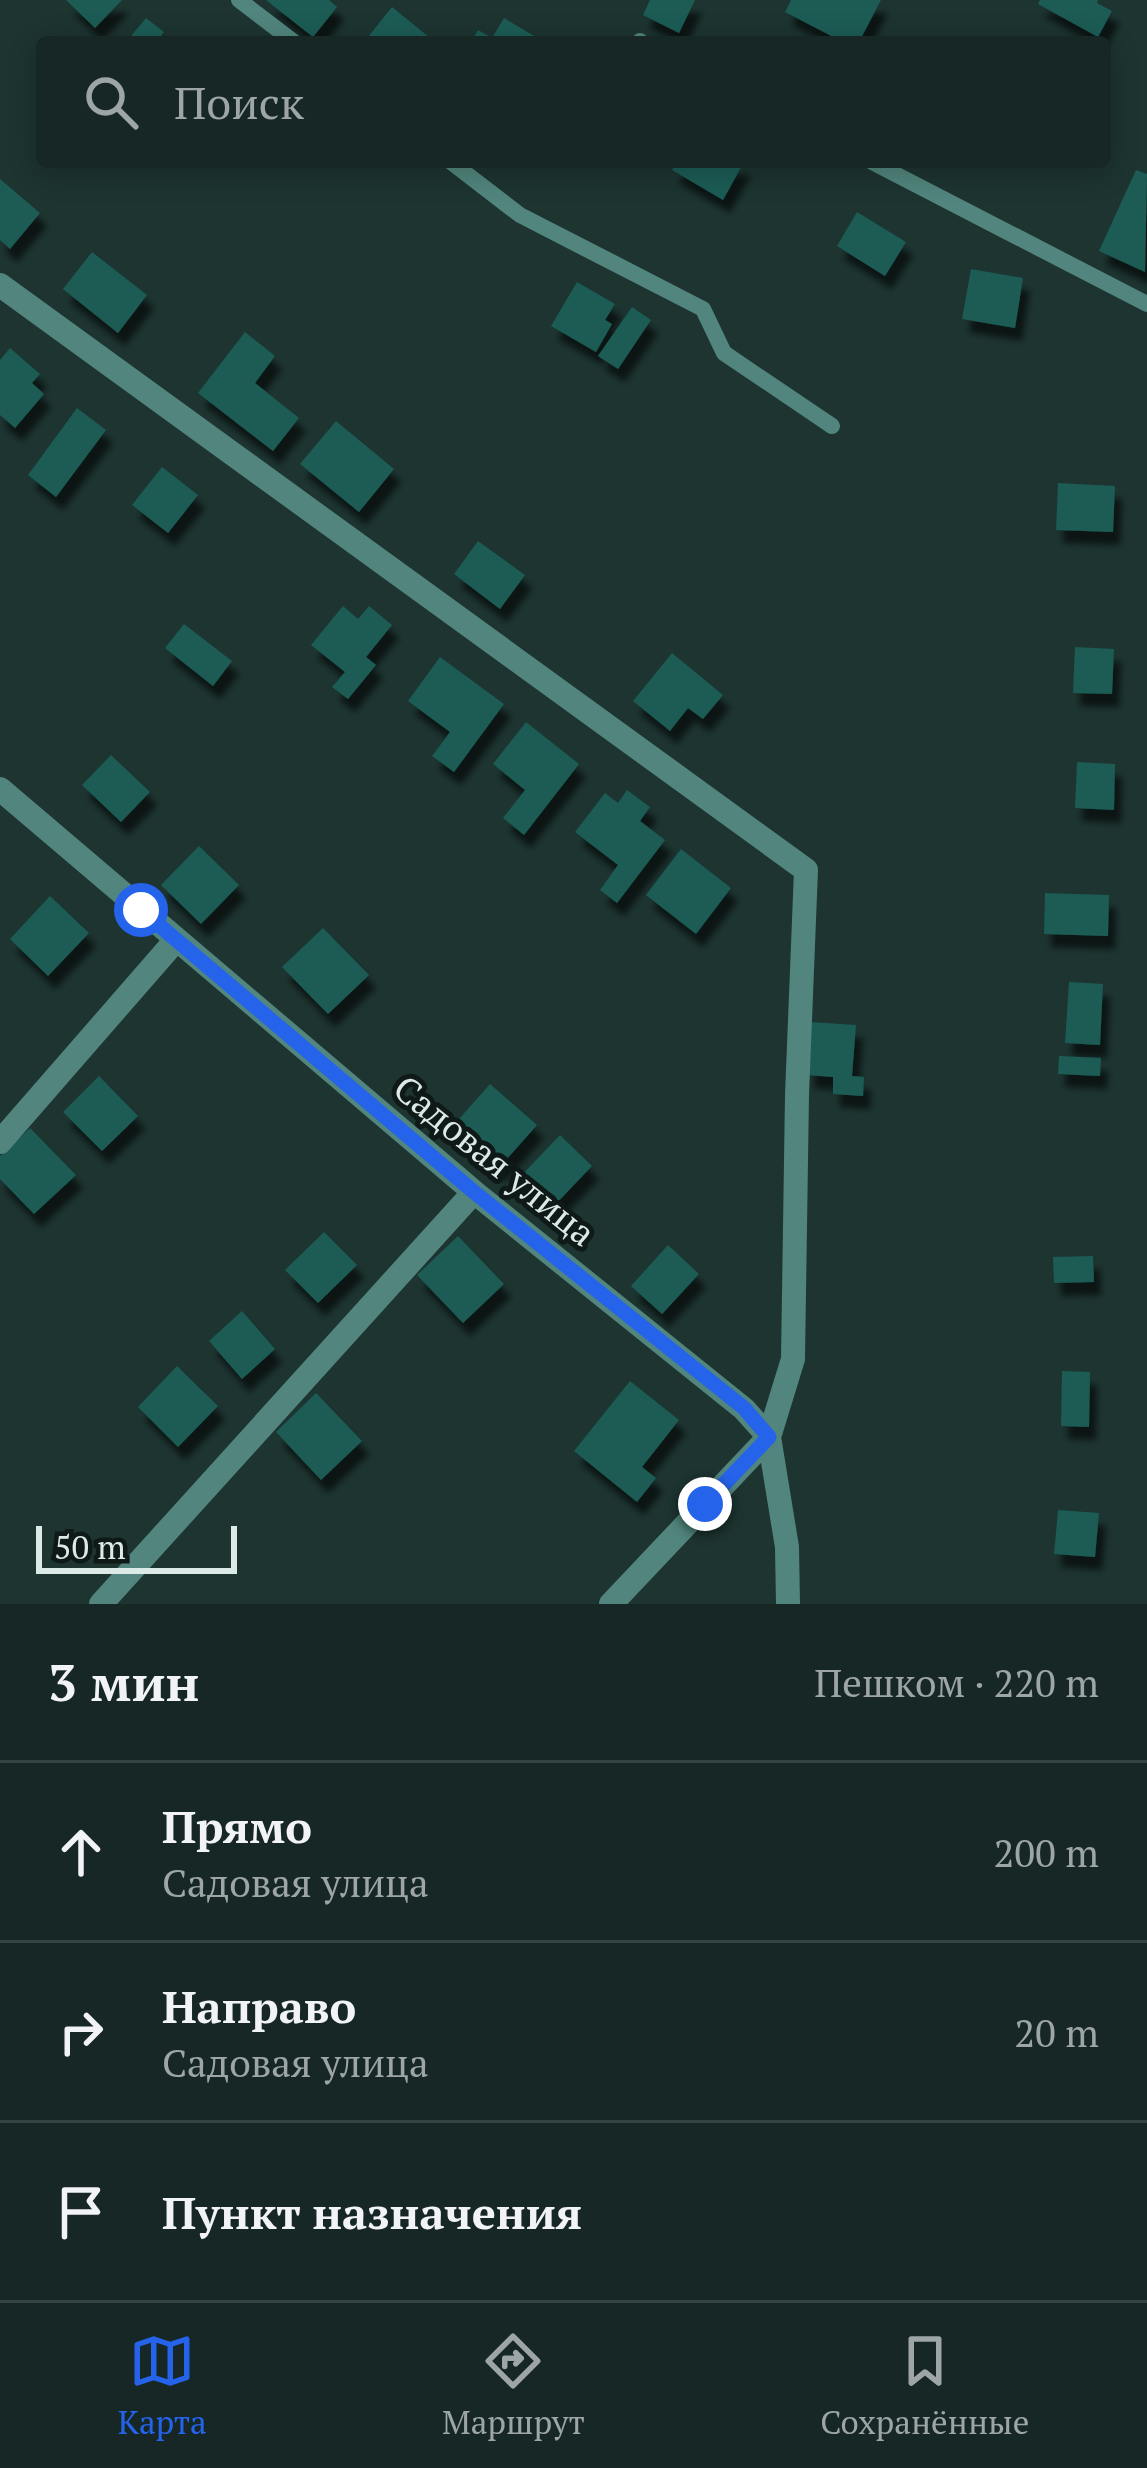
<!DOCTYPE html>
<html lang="ru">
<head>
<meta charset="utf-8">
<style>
	body { margin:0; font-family:"PT Serif",serif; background:#233332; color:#f1f3f6 }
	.scale { position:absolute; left:36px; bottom:30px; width:201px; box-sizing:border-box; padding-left:12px; border:6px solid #dbe9e7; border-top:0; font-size:33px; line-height:42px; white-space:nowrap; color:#dbe9e7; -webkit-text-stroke:9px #0f1918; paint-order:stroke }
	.stop { position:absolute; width:36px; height:36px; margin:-27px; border:9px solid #2563eb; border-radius:50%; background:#fff }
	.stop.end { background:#2563eb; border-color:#fff; box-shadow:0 3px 12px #0008 }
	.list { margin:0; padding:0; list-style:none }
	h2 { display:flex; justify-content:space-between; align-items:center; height:156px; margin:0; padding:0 48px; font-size:51px }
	h2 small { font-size:39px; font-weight:400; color:#9ea5a7 }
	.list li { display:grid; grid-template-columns:78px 1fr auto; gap:36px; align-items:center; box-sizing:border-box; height:180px; padding:0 48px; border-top:3px solid #354442 }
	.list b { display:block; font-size:45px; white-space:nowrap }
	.list p { margin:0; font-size:39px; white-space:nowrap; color:#9ea5a7 }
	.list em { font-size:39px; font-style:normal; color:#9ea5a7 }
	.icon { flex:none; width:66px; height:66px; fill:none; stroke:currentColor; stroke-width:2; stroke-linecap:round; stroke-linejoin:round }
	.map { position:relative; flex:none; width:1147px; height:1604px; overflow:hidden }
	.search { position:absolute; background:#162725; box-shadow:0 6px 30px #0003; left:36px; right:36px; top:36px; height:132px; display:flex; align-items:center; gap:30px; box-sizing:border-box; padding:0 42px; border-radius:12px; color:#9ea5a7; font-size:45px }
	.sheet { height:696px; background:#162725 }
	nav { display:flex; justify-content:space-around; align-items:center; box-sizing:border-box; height:168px; border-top:3px solid #354442; background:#162725; font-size:33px; color:#9ea5a7 }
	nav a { display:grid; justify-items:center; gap:6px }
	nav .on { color:#2563eb }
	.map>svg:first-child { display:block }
	.building { fill:#1b5c54; filter:url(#shadow) }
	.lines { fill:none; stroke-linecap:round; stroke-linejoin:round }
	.lane { stroke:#51857d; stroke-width:16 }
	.street { stroke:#51857d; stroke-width:24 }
	.route { stroke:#2563eb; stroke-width:15 }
	.labels { text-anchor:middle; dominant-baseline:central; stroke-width:10; stroke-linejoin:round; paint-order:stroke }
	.street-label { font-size:36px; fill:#dbe9e7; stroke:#0f1918 }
</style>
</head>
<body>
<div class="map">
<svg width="1147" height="1604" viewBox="0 0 1147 1604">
	<defs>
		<filter id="shadow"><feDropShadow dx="7" dy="13" stdDeviation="3" flood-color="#0009"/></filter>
	</defs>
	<rect width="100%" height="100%" fill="#1d3431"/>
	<path class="building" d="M66 0H122L95 28Z
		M266 0H329L337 7 313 37Z
		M650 0H695L679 33 643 15Z
		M791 0H881L859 42H843L785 12Z
		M1040 0H1098L1097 3 1112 11 1098 37 1038 4Z
		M392 7 429 37 424 42H364Z
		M146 18 164 32 156 42H126Z
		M504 18 544 42H471L478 30 492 38Z
		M677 162H744L723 200 672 170Z
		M1136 170 1147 174 1145 272 1099 251Z
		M0 179 40 213 10 249 0 240Z
		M857 212 906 242 885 276 837 246Z
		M92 252 147 295 118 333 63 289Z
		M971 269 1023 278 1015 328 962 319Z
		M577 282 615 304 605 320 612 324 596 352 551 326Z
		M632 307 651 320 618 369 598 356Z
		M245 332 275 356 255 383 299 418 273 451 198 393Z
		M10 348 40 374 32 383 44 394 15 428 0 415V360Z
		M77 408 106 430 56 497 28 475Z
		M336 421 394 469 359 512 300 464Z
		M162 467 198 495 168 533 132 505Z
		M1058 483 1115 486 1113 532 1056 530Z
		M478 541 525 575 500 609 454 574Z
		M343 606 358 619 369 606 392 625 366 657 376 665 348 699 332 687 345 672 311 645Z
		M184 624 232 661 213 686 165 648Z
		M1075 647 1114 649 1112 694 1073 693Z
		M672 653 723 695 703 719 688 708 670 731 633 701Z
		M440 657 504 704 454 772 432 756 450 732 408 701Z
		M526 722 579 764 524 835 503 818 525 790 493 764Z
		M111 755 150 792 121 822 82 785Z
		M1077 762 1115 764 1114 810 1075 808Z
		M627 790 650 807 640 821 665 840 617 903 600 890 618 865 575 832 605 793 618 803Z
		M199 846 239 885 201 924 161 885Z
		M681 849 731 888 696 934 646 895Z
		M1045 893 1109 895 1108 936 1044 934Z
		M50 896 89 933 48 976 10 939Z
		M323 928 369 975 328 1014 282 967Z
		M1069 982 1103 984 1100 1045 1065 1043Z
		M810 1022 856 1025 852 1076 864 1077 863 1096 833 1094V1077L807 1075Z
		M1059 1056 1101 1058 1100 1076 1058 1074Z
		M99 1076 138 1116 102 1151 63 1112Z
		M490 1084 537 1125 498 1169 451 1128Z
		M30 1128 76 1175 34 1214 0 1179V1156Z
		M560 1135 592 1166 551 1209 519 1178Z
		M324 1232 357 1265 318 1303 285 1270Z
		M458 1236 504 1284 463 1323 417 1275Z
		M668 1245 699 1274 662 1314 631 1286Z
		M1093 1256 1094 1282 1054 1283 1053 1257Z
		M242 1311 275 1349 242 1379 209 1341Z
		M177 1366 218 1406 178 1447 138 1407Z
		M1062 1371 1090 1372 1089 1427 1061 1426Z
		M630 1381 679 1420 642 1467 656 1478 637 1502 574 1451Z
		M316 1393 362 1441 321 1480 276 1432Z
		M1058 1510 1099 1513 1095 1557 1054 1554Z"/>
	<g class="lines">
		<path class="lane" d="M239 0 294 42
			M640 41 641 42
			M451 162 520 215 703 309 724 353 832 426
			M872 162 1147 304"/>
		<path class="street" d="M0 285 806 870 797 1095 793 1359 769 1437 787 1547 788 1604
			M0 789 474 1192 744 1409 769 1437 611 1604
			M0 1142 176 940
			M101 1604 474 1192"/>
	</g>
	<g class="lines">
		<path class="route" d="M141 910 474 1192 744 1408 769 1437 705 1504"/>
	</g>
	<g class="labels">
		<g class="street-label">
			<text transform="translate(495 1160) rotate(39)">Садовая улица</text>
		</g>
	</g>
</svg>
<div class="scale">50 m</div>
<div class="stop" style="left:141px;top:910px"></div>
<div class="stop end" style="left:705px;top:1504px"></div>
<div class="search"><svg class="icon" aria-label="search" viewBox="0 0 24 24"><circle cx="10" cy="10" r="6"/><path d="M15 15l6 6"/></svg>Поиск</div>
</div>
<section class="sheet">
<h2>3 мин<small>Пешком · 220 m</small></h2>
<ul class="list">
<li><svg class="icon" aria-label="ahead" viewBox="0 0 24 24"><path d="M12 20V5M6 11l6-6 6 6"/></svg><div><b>Прямо</b><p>Садовая улица</p></div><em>200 m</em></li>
<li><svg class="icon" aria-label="right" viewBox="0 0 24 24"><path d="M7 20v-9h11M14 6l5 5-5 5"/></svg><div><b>Направо</b><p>Садовая улица</p></div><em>20 m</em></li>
<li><svg class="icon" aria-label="arrive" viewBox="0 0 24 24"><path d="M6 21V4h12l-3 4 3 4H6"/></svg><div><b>Пункт назначения</b></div></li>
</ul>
</section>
<nav>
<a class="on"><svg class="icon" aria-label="map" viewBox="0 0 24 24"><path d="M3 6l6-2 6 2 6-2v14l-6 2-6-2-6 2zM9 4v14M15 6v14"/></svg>Карта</a>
<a><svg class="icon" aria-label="directions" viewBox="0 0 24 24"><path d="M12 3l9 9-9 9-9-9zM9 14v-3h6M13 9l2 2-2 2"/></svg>Маршрут</a>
<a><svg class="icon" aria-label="saved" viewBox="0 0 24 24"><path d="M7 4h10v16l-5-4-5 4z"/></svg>Сохранённые</a>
</nav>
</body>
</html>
